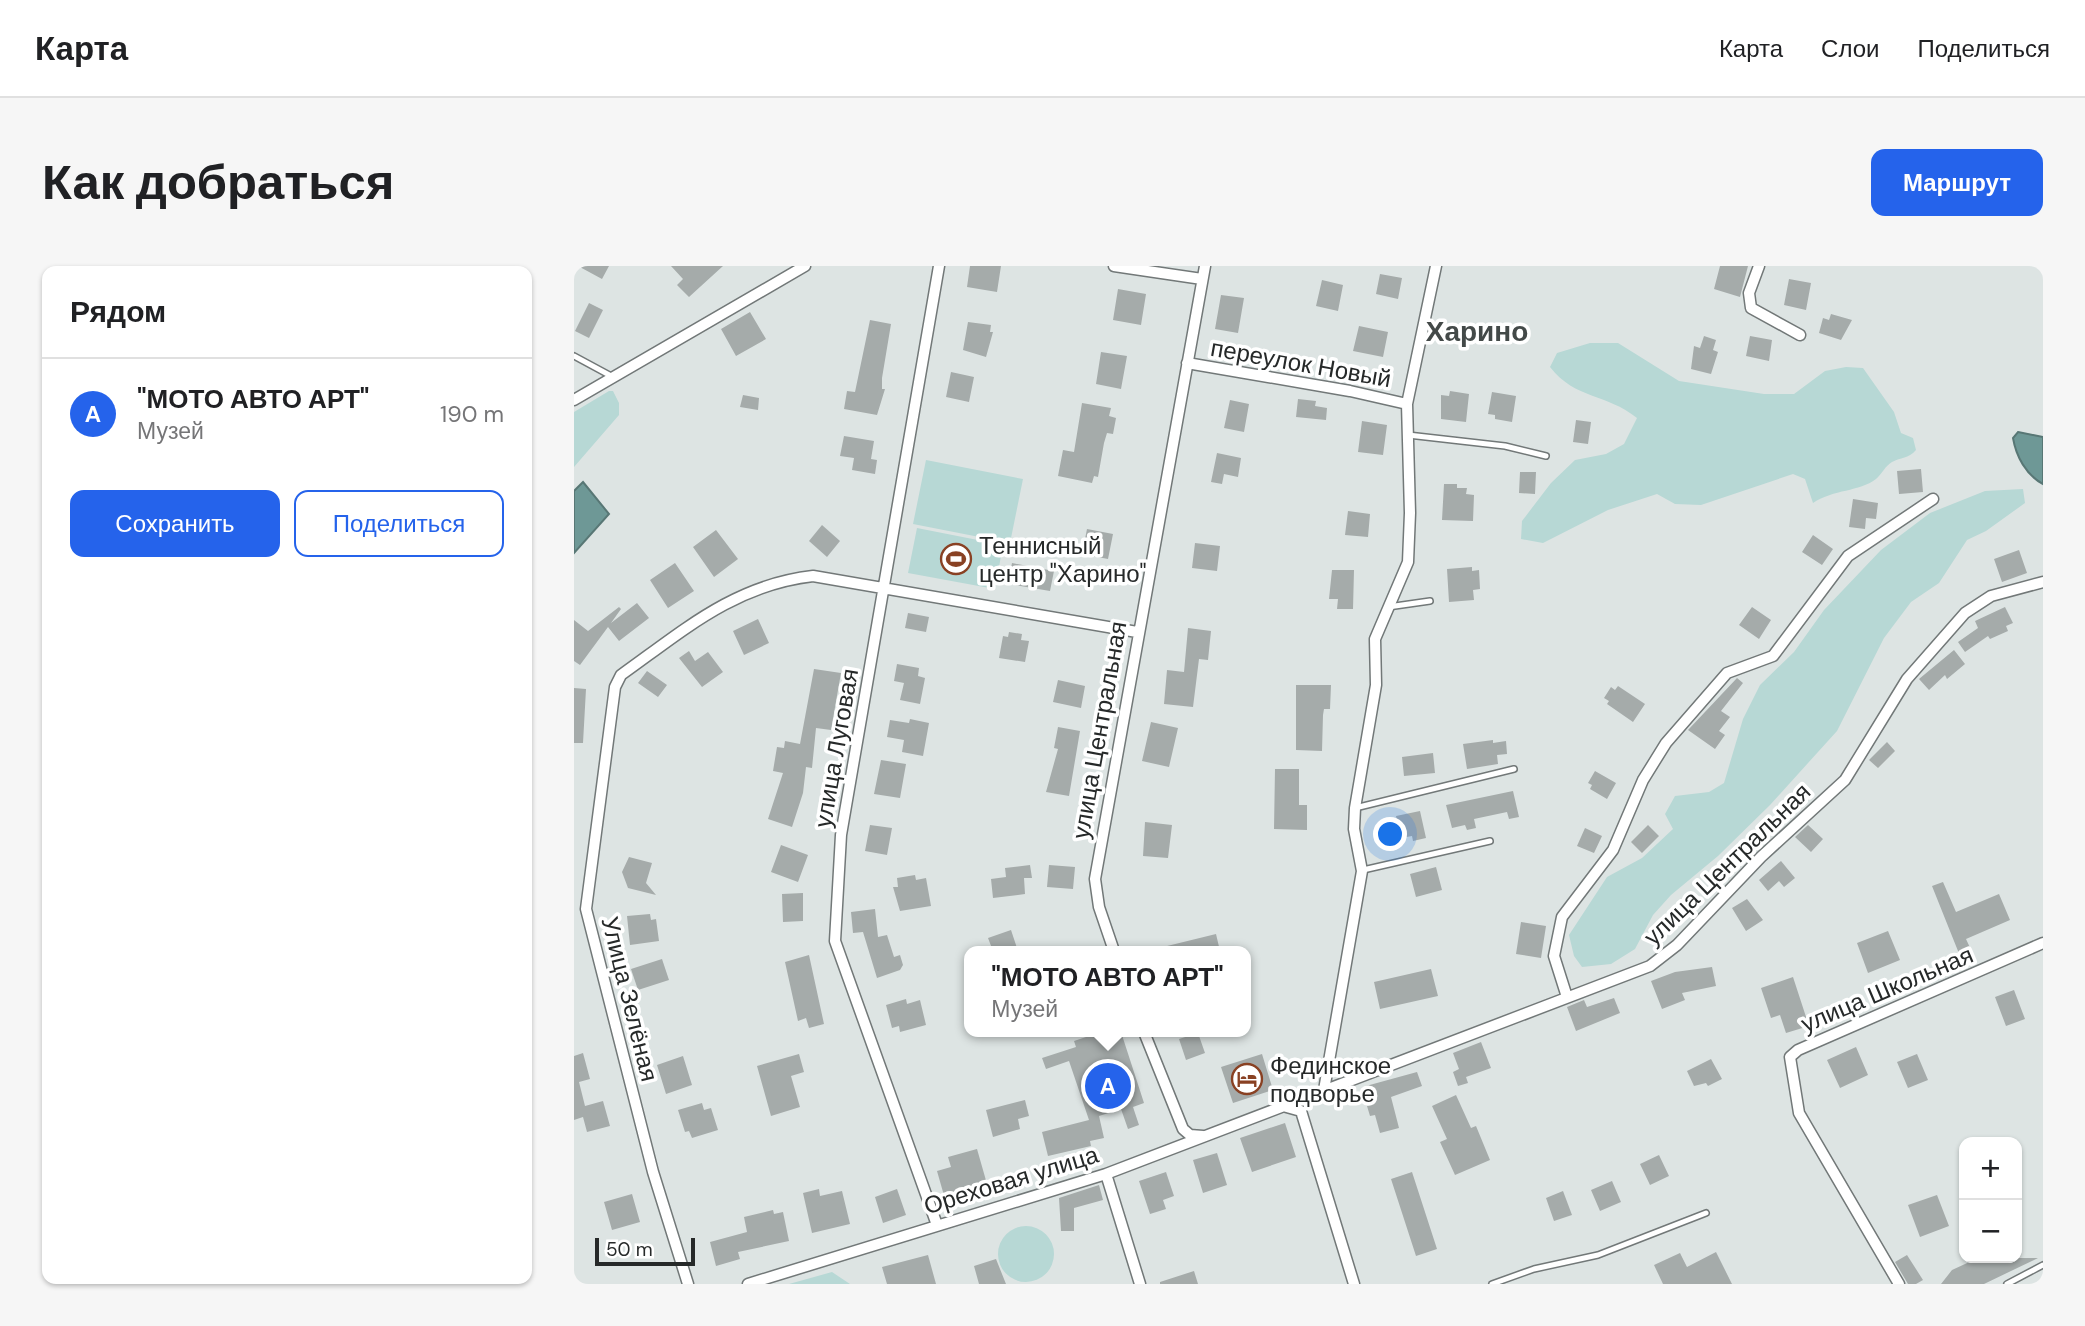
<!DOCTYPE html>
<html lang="ru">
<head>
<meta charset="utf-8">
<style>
	body { margin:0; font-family:"DM Sans",sans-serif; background:#f6f6f6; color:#202124 }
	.controls { position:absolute; right:21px; bottom:21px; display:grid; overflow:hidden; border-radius:14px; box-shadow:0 2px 5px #0004 }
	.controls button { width:63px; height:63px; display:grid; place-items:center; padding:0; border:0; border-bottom:2px solid #e0e0e0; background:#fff; color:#202124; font:35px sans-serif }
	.scale { position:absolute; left:21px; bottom:18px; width:100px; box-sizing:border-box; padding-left:7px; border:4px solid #262929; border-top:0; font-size:19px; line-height:24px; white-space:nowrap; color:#262929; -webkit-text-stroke:5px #fff; paint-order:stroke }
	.you { position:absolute; left:817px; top:569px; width:24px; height:24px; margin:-18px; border:5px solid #fff; border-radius:50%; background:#1a73e8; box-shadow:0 0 0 10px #1a73e833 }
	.badge { display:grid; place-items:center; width:46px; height:46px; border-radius:50%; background:#2563eb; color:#fff; font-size:23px; font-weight:700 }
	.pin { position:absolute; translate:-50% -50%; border:4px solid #fff; box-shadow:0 2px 7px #0006 }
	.popup { position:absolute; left:390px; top:680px; width:287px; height:91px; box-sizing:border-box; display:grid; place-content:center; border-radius:14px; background:#fff; filter:drop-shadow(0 2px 5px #0005); font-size:23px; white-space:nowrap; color:#757577 }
	.popup b { font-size:26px; color:#202124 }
	.popup::after { content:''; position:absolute; left:50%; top:100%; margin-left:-14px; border:14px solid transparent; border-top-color:#fff }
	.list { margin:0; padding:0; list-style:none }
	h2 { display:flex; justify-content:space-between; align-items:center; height:91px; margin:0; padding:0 28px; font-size:30px }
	h2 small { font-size:23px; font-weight:400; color:#757577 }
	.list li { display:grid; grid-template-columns:46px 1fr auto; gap:21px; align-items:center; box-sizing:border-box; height:112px; padding:0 28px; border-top:2px solid #e0e0e0 }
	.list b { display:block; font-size:26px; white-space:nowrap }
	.list p { margin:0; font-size:23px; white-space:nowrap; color:#757577 }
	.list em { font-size:23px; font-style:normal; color:#757577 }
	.actions { display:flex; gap:14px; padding:21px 28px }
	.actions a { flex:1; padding:16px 0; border:2px solid #2563eb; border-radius:14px; text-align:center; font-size:24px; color:#2563eb }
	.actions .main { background:#2563eb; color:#fff }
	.map { position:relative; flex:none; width:1469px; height:1018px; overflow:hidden; border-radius:14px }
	header { display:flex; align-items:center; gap:42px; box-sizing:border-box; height:98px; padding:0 35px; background:#fff; border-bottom:2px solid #e0e0e0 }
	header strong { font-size:33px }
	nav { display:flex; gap:38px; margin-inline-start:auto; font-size:24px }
	.intro { display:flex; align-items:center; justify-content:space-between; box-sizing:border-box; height:168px; padding:0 42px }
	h1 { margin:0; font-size:49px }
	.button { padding:18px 32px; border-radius:14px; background:#2563eb; color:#fff; font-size:24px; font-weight:700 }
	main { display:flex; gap:42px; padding:0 42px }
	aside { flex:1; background:#fff; border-radius:14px; box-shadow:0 2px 5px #0004 }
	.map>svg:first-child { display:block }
	.green { fill:#b7d8d5 }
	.water { fill:#6e9896; stroke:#587775; stroke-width:2 }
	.building { fill:#a5abaa }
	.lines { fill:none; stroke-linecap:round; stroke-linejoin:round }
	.service-casing { stroke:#727878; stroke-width:8 }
	.minor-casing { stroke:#727878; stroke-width:13 }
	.service { stroke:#fff; stroke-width:5 }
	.minor { stroke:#fff; stroke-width:10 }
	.labels { text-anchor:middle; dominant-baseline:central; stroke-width:7; stroke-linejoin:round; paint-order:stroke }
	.street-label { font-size:24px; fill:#262929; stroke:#fff }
	.poi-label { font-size:24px; fill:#262929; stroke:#fff; text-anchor:start }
	.quarter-label { font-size:28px; font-weight:bold; fill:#434948; stroke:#fff }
</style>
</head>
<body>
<header>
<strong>Карта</strong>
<nav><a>Карта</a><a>Слои</a><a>Поделиться</a></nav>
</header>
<div class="intro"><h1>Как добраться</h1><a class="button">Маршрут</a></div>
<main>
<aside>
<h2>Рядом<small></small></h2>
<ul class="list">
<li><span class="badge">A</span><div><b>&quot;МОТО АВТО АРТ&quot;</b><p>Музей</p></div><em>190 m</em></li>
</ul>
<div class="actions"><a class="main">Сохранить</a><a>Поделиться</a></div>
</aside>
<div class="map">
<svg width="1469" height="1018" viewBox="0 0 1469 1018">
	<rect width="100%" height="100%" fill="#dde4e3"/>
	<path class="green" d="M1016 77H1044L1105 115 1190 128H1220L1251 105 1272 101 1289 102 1320 146 1327 167 1339 172 1342 184C1334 193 1327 191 1318 196 1311 200 1308 208 1302 213 1285 226 1260 223 1239 237L1231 213 1219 208 1127 239 1101 238 1083 228 1034 244 969 277 947 273 948 255 977 217 1001 194 1032 188 1050 178 1063 152C1032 127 1002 134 976 101L983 87Z
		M35 125H39L45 137V149L0 201V146Z
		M352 194 449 213 436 277 339 258Z
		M1449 223 1451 237 1412 265 1393 274 1365 317 1337 336 1310 372 1263 465 1196 539 1144 590 1097 629 1079 649 1061 683 1037 698 1008 701 1000 690 995 669 1033 611 1068 592 1099 563 1091 548 1101 530 1135 526 1150 517 1169 453 1186 419 1220 386 1250 344 1307 284 1356 247 1411 225Z
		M343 262 429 279 421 323 334 307Z
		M424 988a28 28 0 1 1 56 0a28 28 0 1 1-56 0Z
		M258 1006 276 1018H215Z"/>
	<path class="water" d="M1444 166 1469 171V218C1452 209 1442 190 1439 172Z
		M9 216 35 248 0 287V225Z"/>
	<path class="building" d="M4 0H35L28 13Z
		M97 0H149L115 31 103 19 109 13Z
		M396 0H427L423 26 393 21Z
		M1146 0H1174L1166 31 1140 23Z
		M806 8 828 12 824 33 802 28Z
		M1215 13 1237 17 1232 44 1210 39Z
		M748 14 769 19 764 45 742 40Z
		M544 23 572 28 567 59 539 54Z
		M647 29 670 32 664 67 641 63Z
		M15 37 29 44 15 72 1 65Z
		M176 46 192 73 162 90 147 63Z
		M1257 48 1278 54 1267 74 1245 67 1249 52 1255 54Z
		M296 54 317 58 308 112V123H311L303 149 270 143 273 125 281 126Z
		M394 56 417 59 416 66H419L412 91 389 84Z
		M785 60 814 66 809 91 779 85Z
		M1130 70 1142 74 1139 84 1144 86 1137 108 1117 103 1120 80 1126 82Z
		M1176 70 1198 74 1195 95 1172 90Z
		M527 86 553 90 547 123 522 118Z
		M377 106 400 111 395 136 372 131Z
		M876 125 895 128 892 156 867 153V129L875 130Z
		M918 126 942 130 938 156 921 153V149L914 148Z
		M169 129 185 132 184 144 166 141Z
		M724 133 742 135 741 140 753 142 752 154 722 151Z
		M656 134 675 138 670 166 650 162Z
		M508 137 537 142 535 150 542 152 539 168 533 167 530 177 524 211 520 210 518 217 484 210 489 184 500 186Z
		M1002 154 1017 156 1014 178 999 176Z
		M788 155 813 159 809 189 784 186Z
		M270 170 300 175 297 193 303 194 301 208 278 204 280 192 266 190Z
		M643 187 667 192 664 211 650 208 648 218 637 216Z
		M1347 203 1349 226 1325 228 1323 205Z
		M946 206H962L961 228 945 227Z
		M870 218H883V222H893L892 228 900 229 899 255 868 254Z
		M1279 233 1304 237 1302 253 1292 252 1291 263 1275 261Z
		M774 245 796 248 794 271 771 269Z
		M248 259 266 275 253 291 235 275Z
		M513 263 539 268 534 293 508 288Z
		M142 264 164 293 140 311 119 281Z
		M1239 269 1259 283 1248 299 1228 286Z
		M621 277 646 280 643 305 618 302Z
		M1445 284 1453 307 1428 316 1420 293Z
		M101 297 120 325 94 342 76 314Z
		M438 297 480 305 476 325 434 318Z
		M898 301V305L905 304 906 323 899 324 900 334 875 336 873 303Z
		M758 304H780L779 343H763L764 333H755Z
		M63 337 75 352 45 375 34 361 6 399 0 395V354L14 365 45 341 47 343 37 357Z
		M1178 341 1197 354 1185 373 1165 359Z
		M1431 341 1439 357 1432 360 1434 365 1416 373 1414 370 1391 386 1384 376 1404 362 1401 355Z
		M334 347 355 351 352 366 331 362Z
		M184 353 195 377 170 389 159 365Z
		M614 362 637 365 634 394 625 393 619 441 590 438 593 404 610 406Z
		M435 366 448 368 447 374 455 375 451 396 425 392 429 370 434 371Z
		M1380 384 1391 398 1373 413 1371 409 1355 424 1345 413Z
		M115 385 121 395 134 386 149 406 128 421 105 392Z
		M323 398 345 402 344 410 351 412 346 438 326 434 330 417 320 415Z
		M240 403 267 407 257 464 242 462 238 502 232 501 229 527 218 561 194 553 209 507 199 505 203 481 210 482 211 475 226 478Z
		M73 405 93 419 84 431 64 417Z
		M1163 412 1169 417 1147 445 1156 451 1145 465 1151 469 1141 483 1114 464Z
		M484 414 511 420 507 442 479 436Z
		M722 419H757L756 443H750L749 449 748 485 722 484Z
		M1044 420 1071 438 1059 456 1033 438 1035 435 1030 432 1037 421 1041 424Z
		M0 422 12 423 9 477H0Z
		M336 453 355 457 349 490 328 486 330 474 313 471 316 454 335 457Z
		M577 456 604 462 595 501 568 495Z
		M484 461 506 465 495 530 472 526 484 483 480 482Z
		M919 474V477L932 475 933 488 923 489 924 498 893 503 889 478Z
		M1313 476 1321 485 1304 502 1295 494Z
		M859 487 861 507 830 510 828 491Z
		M307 494 332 498 326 532 300 528Z
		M701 503H725V539H733V564L700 563Z
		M1021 505 1042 517 1033 533 1016 523 1018 519 1014 517Z
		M939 525 945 551 935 553 933 546 900 553 902 562 893 564 891 559 878 562 872 539Z
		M846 545 852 572 839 575 838 570 827 572 822 550Z
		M571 556 598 559 594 592 569 590Z
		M296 559 318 562 313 589 291 585Z
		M1074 559 1085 570 1068 587 1057 576Z
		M1234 559 1249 573 1237 586 1221 571Z
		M1011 562 1028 570 1020 587 1003 580Z
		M207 579 234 589 224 616 197 606Z
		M55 591 78 597 72 617 82 629 54 622 48 606Z
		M1207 595 1221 612 1210 621 1205 615 1194 625 1185 614Z
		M456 599 458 612H450L451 628 419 632 417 613 432 611 431 602Z
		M475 599 501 601 499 623 473 621Z
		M862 601 868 624 842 631 836 608Z
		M341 609 342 614 352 612 357 640 326 645 319 621H324L323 612Z
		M1369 616 1382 646 1425 628 1436 654 1392 673 1398 686 1386 690 1358 620Z
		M229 627V655L209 656 208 628Z
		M1173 633 1189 654 1172 665 1158 642Z
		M301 643 304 671 313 669 320 691 326 689 329 699 326 704 303 712 289 666 279 667 277 646Z
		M76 648 77 654 82 653 85 675 56 679 53 650Z
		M947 656 972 660 967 692 942 688Z
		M437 664 443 682 419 685 414 672Z
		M1314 665 1326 694 1294 707 1283 677Z
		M642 668 646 685H590L589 681Z
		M235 689 250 758 235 762 232 752 224 755 211 696Z
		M88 693 95 714 64 724 57 703Z
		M1138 701 1142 720 1108 727 1111 734 1088 743 1077 715 1101 706Z
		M857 703 864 730 806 743 800 716Z
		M1219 711 1235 760 1212 767 1206 749 1197 752 1187 722Z
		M1440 724 1451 753 1432 760 1421 731Z
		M1040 732 1046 747 1002 765 993 741 1010 734 1013 741Z
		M332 733 333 738 346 734 352 759 326 766 325 760 318 762 312 739Z
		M527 766H547L570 837 559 841 565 859 554 863 547 843 525 850 530 872 516 875 517 880 474 890 468 866 515 854 495 795 472 803 468 792 502 781 500 775Z
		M624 767 631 787 612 794 605 773Z
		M907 776 917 802 892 811 894 817 884 820 879 806 885 803 879 787Z
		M1282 781 1294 809 1266 822 1253 794Z
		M9 787 16 813 5 816 11 840 29 835 36 860 13 866 9 851 0 854V790Z
		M225 788 230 806 217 810 226 841 197 850 183 800Z
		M688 788 699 824 659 837 647 801Z
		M1343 788 1354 814 1334 822 1323 796Z
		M109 790 118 819 92 828 83 799Z
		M1137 793 1148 813 1134 820 1132 817 1120 820 1113 805Z
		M843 806 848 820 817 831 825 862 806 867 801 849 796 850 793 840 797 839 792 820Z
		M882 829 897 862 902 860 916 894 881 909 866 876 873 873 858 840Z
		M451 834 455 850 444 853 446 863 419 871 412 844Z
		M128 837 130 844 137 842 144 864 118 872 115 865 111 866 104 844Z
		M711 857 722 891 678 906 666 872Z
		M403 883 413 918 386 925 389 935 373 940 363 905 377 901 374 891Z
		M643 887 653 919 629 927 619 894Z
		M1085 889 1095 910 1076 919 1066 898Z
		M592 906 600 930 589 934 592 943 576 948 565 915Z
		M838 906 863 983 842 990 817 913Z
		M1038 915 1047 936 1026 945 1017 924Z
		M525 919 529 934 500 942V965H487L485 932Z
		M245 923 246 930 268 925 276 958 238 967 229 927Z
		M323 923 332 949 309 957 301 931Z
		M989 925 998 949 980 955 972 932Z
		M58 928 66 956 38 964 30 936Z
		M1363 929 1375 960 1346 971 1334 939Z
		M199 944 200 948 209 946 215 975 164 986 166 993 142 1000 136 976 173 966 170 951Z
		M1142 986 1158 1018H1089L1080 999 1106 987 1113 1001Z
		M354 989 362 1018H313L308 1001Z
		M1333 989 1349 1014 1342 1018H1334L1321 996Z
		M1404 992H1464L1410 1018H1367L1378 1004Z
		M422 993 432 1018H405L400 1000Z
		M620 1005 624 1018H586V1016Z"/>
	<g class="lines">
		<g class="service-casing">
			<path id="service" d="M0 90 39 111
				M834 169 931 180 972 190
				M814 341 856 335
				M781 542 940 503
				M789 604 916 575
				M918 1018 960 1003 1024 989 1132 947
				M1433 1018 1469 999"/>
		</g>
		<g class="minor-casing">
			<path id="minor" d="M540 0 628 13
				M1185 0 1175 27 1177 42 1226 69
				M613 97 776 125 833 138
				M0 134 231 0
				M540 685 525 641 521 613 631 0
				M993 731 980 690 988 651 1039 584 1069 514 1092 477 1153 407 1199 390 1274 290 1359 233
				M570 766 609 863 616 869 629 870
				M750 824 788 605 780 563 781 542 802 419 801 373 834 296 836 247 833 138 862 0
				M709 840 727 845 780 1018
				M532 908 566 1018
				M363 959 261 675 267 569 365 0
				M114 1018 79 906 12 643 41 421 47 409C109 365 160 319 239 310L563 366
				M174 1018 532 908 1076 700 1103 679 1187 591 1271 514 1333 413 1391 347 1417 330 1469 316
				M1325 1018 1225 847 1216 791 1224 784 1469 677"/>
		</g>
		<use href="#service" class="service"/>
		<use href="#minor" class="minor"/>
	</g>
	<defs>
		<g id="stadium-ring" transform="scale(1.575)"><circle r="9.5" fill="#fff" stroke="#894123" stroke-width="1.5"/><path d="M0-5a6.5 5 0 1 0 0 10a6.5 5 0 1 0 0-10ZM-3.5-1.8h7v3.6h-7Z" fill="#894123"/></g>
		<g id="hotel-ring" transform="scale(1.575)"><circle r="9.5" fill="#fff" stroke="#894123" stroke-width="1.5"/><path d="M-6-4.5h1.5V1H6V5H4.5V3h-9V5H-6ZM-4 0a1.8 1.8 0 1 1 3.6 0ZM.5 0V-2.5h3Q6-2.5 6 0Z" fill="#894123"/></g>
	</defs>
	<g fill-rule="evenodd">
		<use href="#stadium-ring" x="382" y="293"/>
		<use href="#hotel-ring" x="673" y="813"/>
	</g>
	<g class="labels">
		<g class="street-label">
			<text transform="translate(727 97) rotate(10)">переулок Новый</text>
			<text transform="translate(525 464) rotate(-80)">улица Центральная</text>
			<text transform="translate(262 482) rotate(-80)">улица Луговая</text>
			<text transform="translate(1153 598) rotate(-44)">улица Центральная</text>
			<text transform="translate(1313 723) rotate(-23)">улица Школьная</text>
			<text transform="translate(56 733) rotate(76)">Улица Зелёная</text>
			<text transform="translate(437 914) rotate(-17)">Ореховая улица</text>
		</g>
		<g class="poi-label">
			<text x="405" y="279">Теннисный<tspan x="405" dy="28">центр "Харино"</tspan></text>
			<text x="696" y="799">Фединское<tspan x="696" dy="28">подворье</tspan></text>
		</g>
		<g class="quarter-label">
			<text x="903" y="65">Харино</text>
		</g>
	</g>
</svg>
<div class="controls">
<button>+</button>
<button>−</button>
</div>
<div class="scale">50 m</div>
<div class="you"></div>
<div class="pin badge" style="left:534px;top:820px">A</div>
<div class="popup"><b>&quot;МОТО АВТО АРТ&quot;</b>Музей</div>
</div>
</main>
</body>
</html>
